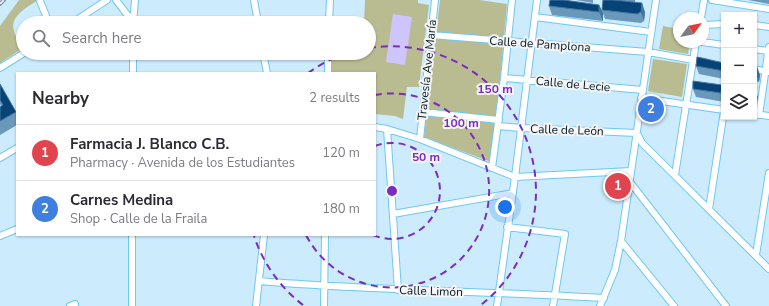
<!DOCTYPE html>
<html lang="en">
<head>
<meta charset="utf-8">
<style>
	body { margin:0; font-family:"Nunito Sans",sans-serif; background:#f7f7f7; color:#2b2b33 }
	.controls { position:absolute; right:12px; top:12px; display:grid; overflow:hidden; border-radius:0px; box-shadow:0 1px 3px #0004 }
	.controls button { width:36px; height:36px; display:grid; place-items:center; padding:0; border:0; border-bottom:1px solid #e1e1e2; background:#fff; color:#2b2b33; font:20px sans-serif }
	.compass { position:absolute; left:673px; top:12px; width:36px; height:36px; border-radius:50%; background:#fff; box-shadow:0 1px 3px #0004; rotate:57deg }
	.you { position:absolute; left:505px; top:207px; width:14px; height:14px; margin:-10px; border:3px solid #fff; border-radius:50%; background:#1a73e8; box-shadow:0 0 0 6px #1a73e833 }
	.badge { display:grid; place-items:center; width:26px; height:26px; border-radius:50%; background:#8d491c; color:#fff; font-size:13px; font-weight:700 }
	.pin { position:absolute; translate:-50% -50%; border:2px solid #fff; box-shadow:0 1px 4px #0006 }
	.list { margin:0; padding:0; list-style:none }
	h2 { display:flex; justify-content:space-between; align-items:center; height:52px; margin:0; padding:0 16px; font-size:17px }
	h2 small { font-size:13px; font-weight:400; color:#7c7c81 }
	.list li { display:grid; grid-template-columns:26px 1fr auto; gap:12px; align-items:center; box-sizing:border-box; height:56px; padding:0 16px; border-top:1px solid #e1e1e2 }
	.list b { display:block; font-size:15px; white-space:nowrap }
	.list p { margin:0; font-size:13px; white-space:nowrap; color:#7c7c81 }
	.list em { font-size:13px; font-style:normal; color:#7c7c81 }
	.icon { flex:none; width:22px; height:22px; fill:none; stroke:currentColor; stroke-width:2; stroke-linecap:round; stroke-linejoin:round }
	.map { position:relative; flex:none; width:769px; height:306px; overflow:hidden }
	.search { position:absolute; background:#fff; box-shadow:0 1px 3px #0004; left:16px; top:16px; width:360px; height:44px; display:flex; align-items:center; gap:10px; box-sizing:border-box; padding:0 14px; border-radius:22px; color:#7c7c81; font-size:15px }
	.panel { position:absolute; background:#fff; box-shadow:0 1px 3px #0004; left:16px; top:72px; width:360px; height:164px; border-radius:0px }
	.map>svg:first-child { display:block }
	.green { fill:#b9bc90 }
	.water { fill:#cdc5fc }
	.lines { fill:none; stroke-linecap:round; stroke-linejoin:round }
	.minor-casing { stroke:#6fc7f2; stroke-width:8 }
	.minor { stroke:#fff; stroke-width:6 }
	.rail-casing { stroke:#4b6674; stroke-width:3.5 }
	.rail { stroke:#f4f4f4; stroke-width:2; stroke-dasharray:6; stroke-linecap:butt }
	.wall { fill:#6a98ba }
	.shaded-wall { fill:#42769f }
	.building { fill:#074376; stroke:#42769f }
	.ring { fill:none; stroke:#7b2cbf; stroke-width:2; stroke-dasharray:7 5 }
	.labels { text-anchor:middle; dominant-baseline:central; stroke-width:4; stroke-linejoin:round; paint-order:stroke }
	.street-label { font-size:12px; fill:#001824; stroke:#f4f4f4 }
	.centre { fill:#7b2cbf; stroke:#f4f4f4; stroke-width:2 }
	.ring-label { font-size:12px; text-anchor:middle; font-weight:bold; fill:#7b2cbf; stroke:#f4f4f4; stroke-width:4; stroke-linejoin:round; paint-order:stroke }
</style>
</head>
<body>
<div class="map">
<svg width="769" height="306" viewBox="0 0 769 306">
	<rect width="100%" height="100%" fill="#ccecfe"/>
	<path class="green" d="M19 0H38C28 7 9 16 14 31 15 37 21 42 23 48L0 63V26Z
		M365 0H418V3L429 5 419 87H407L403 119 395 116 375 114V73H331L332 55 342 56 343 53H369V23H364Z
		M440 0H479L507 4 494 145 491 162 424 137Z
		M663 26 679 29V42H690L688 54 659 49Z
		M653 59 687 64 682 97 648 91Z"/>
	<path class="water" d="M393 14 412 17 405 65 386 62Z"/>
	<g class="lines">
		<g class="minor-casing">
			<path id="minor" d="M116 0 132 21
				M254 0 258 23
				M712 0 769 9
				M40 1 49 23
				M535 17 651 32
				M701 18 704 0
				M72 23 107 0
				M133 23 135 0
				M329 23 330 0
				M703 25 724 24
				M754 25 769 27
				M431 35 648 52 705 62
				M702 42 724 45
				M754 49 768 51
				M133 53V73
				M263 53 267 73
				M0 68 24 53
				M754 69 769 72
				M328 73V53
				M504 78 643 90
				M641 98 724 110
				M422 112 499 120
				M754 114 769 116
				M759 115 769 47
				M498 126 521 128 637 133 642 143 769 269
				M375 127 387 129 420 139 515 177 631 171
				M387 129 398 290
				M420 139 435 0
				M0 158 17 148
				M492 168 504 78 512 0
				M675 175 696 42
				M630 182 726 306
				M709 209 724 111
				M393 214 513 193
				M507 227 565 234 553 306
				M0 236 17 229
				M621 241 674 306
				M756 255 769 173
				M259 281C374 291 489 291 604 298
				M70 306 75 304
				M132 306V235
				M256 306 264 235
				M324 306 325 235
				M497 306 515 177 537 0
				M600 306 615 270 621 241 656 0"/>
		</g>
		<use href="#minor" class="minor"/>
		<g class="rail-casing">
			<path id="rail" d="M0 4 4 0"/>
		</g>
		<use href="#rail" class="rail"/>
	</g>
	<path class="wall" d="M576 0H593V3Z
		M603 0H635V2L645 12 644 21 641 23 605 19 602 10Z
		M748 0H769V4Z
		M599 5 603 13V21L552 15 549 6Z
		M724 63V79L699 74 696 66Z
		M754 66 757 67 760 75 759 82 754 81Z
		M0 84 16 112 17 115V125L0 135V107L1 106 0 104Z
		M722 85 724 89V88V102L696 97 693 89Z"/>
	<path class="shaded-wall" d="M642 3 645 12 644 21 641 12Z
		M599 5 603 13V21L599 12Z
		M757 67 760 75 759 82 756 73Z
		M722 85 724 90 723 92 724 101 721 93Z
		M754 89 758 97 756 106 754 102Z"/>
	<path class="building" d="M550 0H564L599 5V12L549 6Z
		M603 0H614L642 3 641 12 637 14 602 10Z
		M697 57 724 63V71L696 66Z
		M754 66 757 67 756 73H754Z
		M693 81 722 85 721 93 693 89Z
		M0 84 16 112 0 121V107L3 105 0 100Z"/>
	<g class="ring">
		<path d="M375 146A48 48 0 1 1 373 235"/>
		<path d="M375 95A97 97 0 1 1 306 235"/>
		<path d="M303 305A145 145 0 0 1 254 236M308 73A145 145 0 0 1 347 53M369 48A145 145 0 0 1 481 305"/>
	</g>
	<g class="labels">
		<g class="street-label">
			<text transform="translate(540 44) rotate(4)">Calle de Pamplona</text>
			<text transform="translate(427 70) rotate(-84)">Travesía Ave María</text>
			<text transform="translate(573 84) rotate(5)">Calle de Lecie</text>
			<text transform="translate(567 130) rotate(2)">Calle de León</text>
			<text transform="translate(431 291) rotate(2)">Calle Limón</text>
		</g>
	</g>
	<circle cx="392" cy="191" r="6" class="centre"/>
	<g class="ring-label">
		<text x="495" y="93">150 m</text>
		<text x="461" y="127">100 m</text>
		<text x="426" y="161">50 m</text>
	</g>
</svg>
<div class="controls">
<button>+</button>
<button>−</button>
<button><svg class="icon" aria-label="layers" viewBox="0 0 24 24"><path d="M12 4l9 5-9 5-9-5zM3 14l9 5 9-5"/></svg></button>
</div>
<svg class="compass" viewBox="-18 -18 36 36"><path d="M0-13l5 13h-10z" fill="#e53935"/><path d="M0 13l5-13h-10z" fill="#7c7c81"/></svg>
<div class="you"></div>
<div class="pin badge" style="left:618px;top:186px;background:#e0444e">1</div>
<div class="pin badge" style="left:651px;top:109px;background:#3f7fe0">2</div>
<div class="search"><svg class="icon" aria-label="search" viewBox="0 0 24 24"><circle cx="10" cy="10" r="6"/><path d="M15 15l6 6"/></svg>Search here</div>
<section class="panel">
<h2>Nearby<small>2 results</small></h2>
<ul class="list">
<li><span class="badge" style="background:#e0444e">1</span><div><b>Farmacia J. Blanco C.B.</b><p>Pharmacy · Avenida de los Estudiantes</p></div><em>120 m</em></li>
<li><span class="badge" style="background:#3f7fe0">2</span><div><b>Carnes Medina</b><p>Shop · Calle de la Fraila</p></div><em>180 m</em></li>
</ul>
</section>
</div>
</body>
</html>
